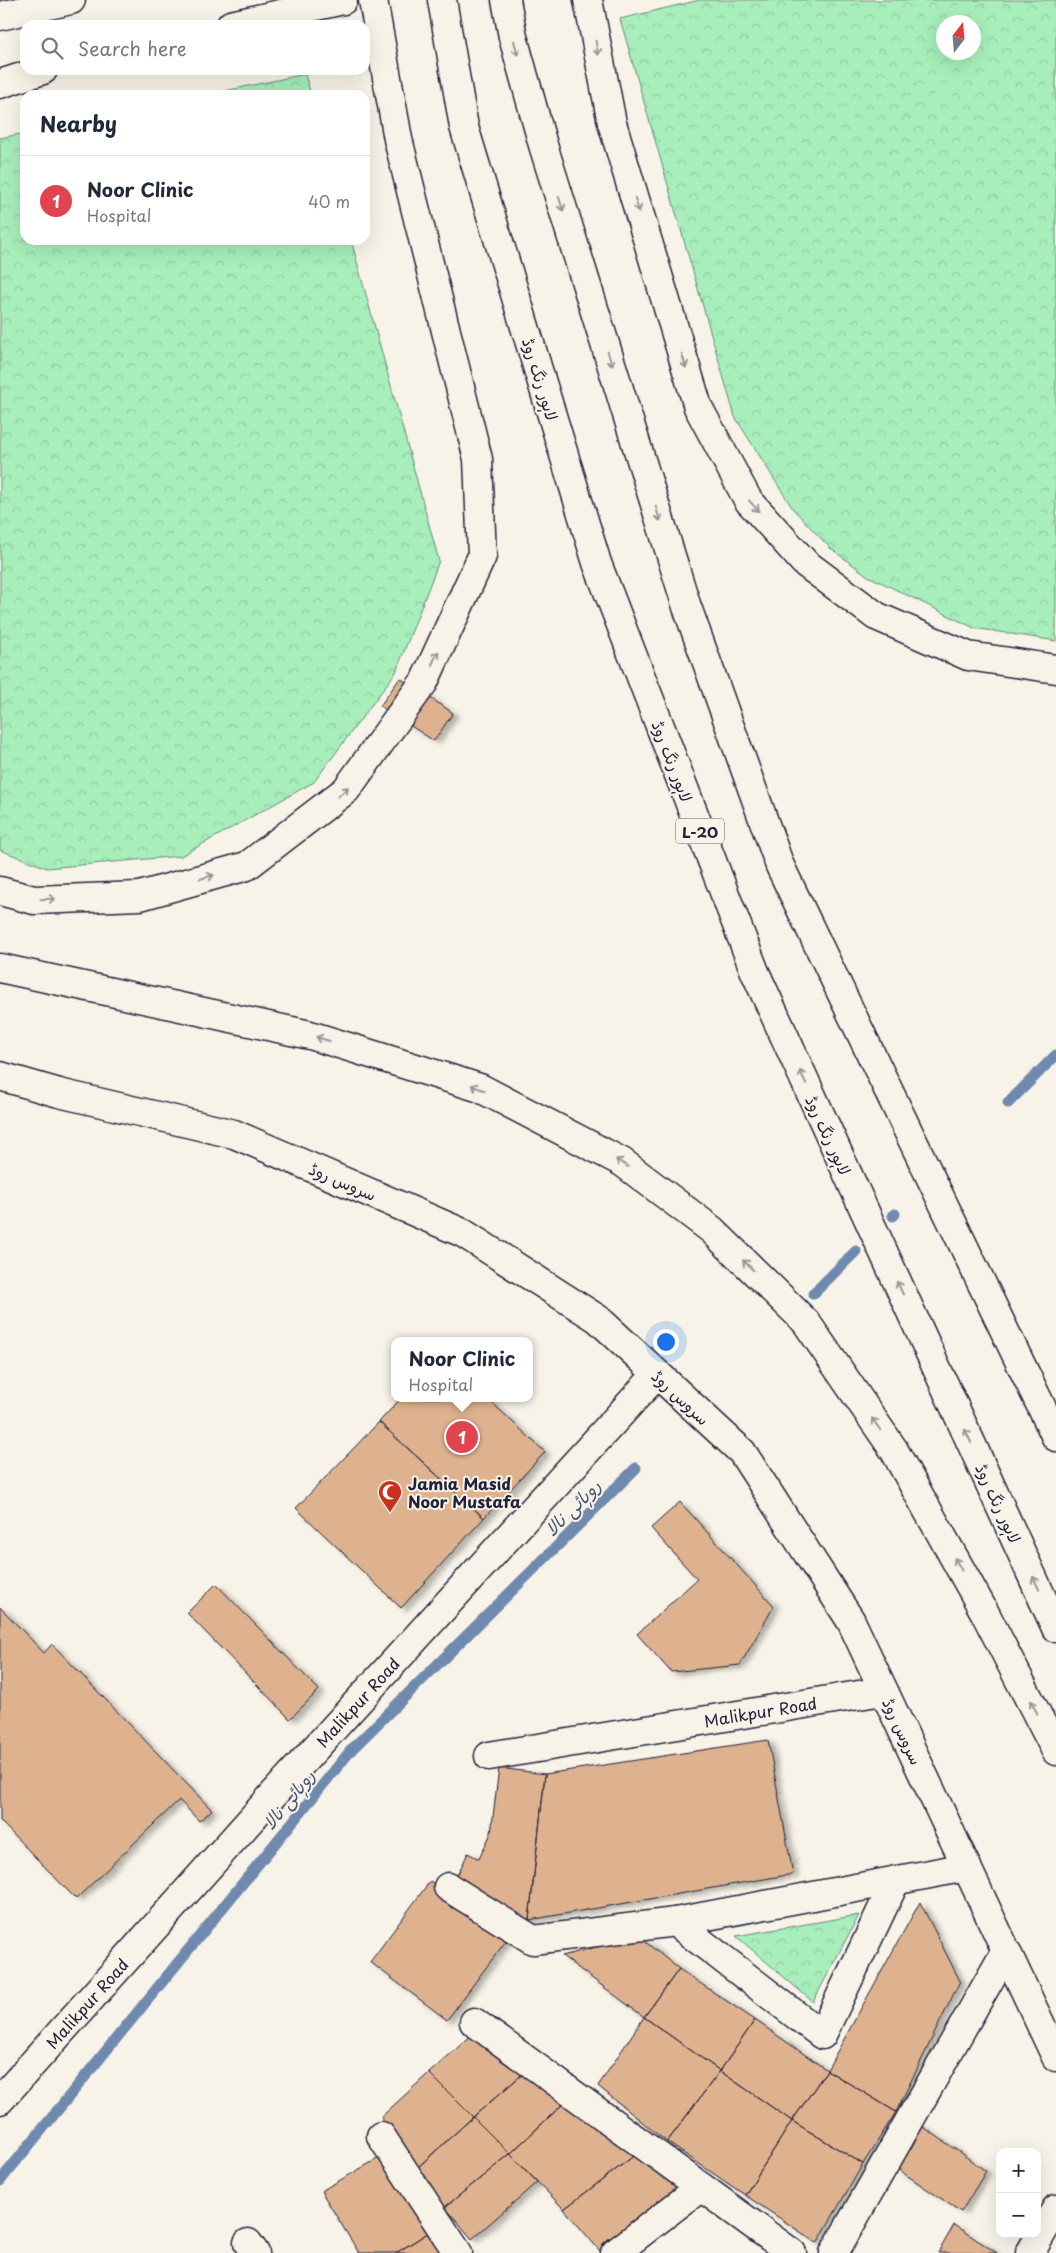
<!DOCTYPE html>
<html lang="en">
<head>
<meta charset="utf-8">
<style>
	body { margin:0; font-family:"Playpen Sans","Playpen Sans Arabic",sans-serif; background:#f2f2f3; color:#1f2937 }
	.controls { position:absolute; right:15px; bottom:15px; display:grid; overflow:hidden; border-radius:10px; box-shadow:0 5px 20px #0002 }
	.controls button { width:45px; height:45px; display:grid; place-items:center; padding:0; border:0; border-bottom:1px solid #e0e1e3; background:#fff; color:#1f2937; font:25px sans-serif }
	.compass { position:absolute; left:936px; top:15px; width:45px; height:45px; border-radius:50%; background:#fff; box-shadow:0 5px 20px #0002; rotate:16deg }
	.you { position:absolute; left:665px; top:1341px; width:18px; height:18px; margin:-12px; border:4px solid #fff; border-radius:50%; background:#1a73e8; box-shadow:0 0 0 8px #1a73e833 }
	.badge { display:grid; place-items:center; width:32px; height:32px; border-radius:50%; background:#0b8043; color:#fff; font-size:16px; font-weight:700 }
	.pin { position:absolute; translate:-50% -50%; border:2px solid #fff; box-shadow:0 1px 5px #0006 }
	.popup { position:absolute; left:391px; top:1337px; width:142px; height:65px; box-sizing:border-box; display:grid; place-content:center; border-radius:10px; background:#fff; filter:drop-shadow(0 1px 4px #0005); font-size:16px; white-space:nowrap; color:#747a83 }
	.popup b { font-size:19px; color:#1f2937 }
	.popup::after { content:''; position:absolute; left:50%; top:100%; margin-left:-10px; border:10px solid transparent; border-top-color:#fff }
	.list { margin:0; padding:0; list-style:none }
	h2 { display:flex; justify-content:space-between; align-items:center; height:65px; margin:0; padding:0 20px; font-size:21px }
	h2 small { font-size:16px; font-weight:400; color:#747a83 }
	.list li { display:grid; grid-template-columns:32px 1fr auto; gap:15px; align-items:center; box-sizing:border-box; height:90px; padding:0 20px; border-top:1px solid #e0e1e3 }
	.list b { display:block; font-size:19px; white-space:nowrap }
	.list p { margin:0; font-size:16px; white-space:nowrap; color:#747a83 }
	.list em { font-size:16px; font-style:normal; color:#747a83 }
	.icon { flex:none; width:28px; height:28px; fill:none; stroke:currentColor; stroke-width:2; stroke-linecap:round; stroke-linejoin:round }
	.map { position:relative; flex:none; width:1056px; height:2253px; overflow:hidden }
	.search { position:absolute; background:#fff; box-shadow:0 5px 20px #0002; left:20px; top:20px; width:350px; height:55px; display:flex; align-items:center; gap:12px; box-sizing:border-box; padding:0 18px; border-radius:15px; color:#747a83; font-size:19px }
	.panel { position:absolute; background:#fff; box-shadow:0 5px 20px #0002; left:20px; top:90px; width:350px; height:155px; border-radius:15px }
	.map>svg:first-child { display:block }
	.forest { fill:url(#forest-crowns); stroke:#64887a; fill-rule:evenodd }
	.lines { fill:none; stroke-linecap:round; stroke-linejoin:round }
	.stream { stroke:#6f8aaf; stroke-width:11 }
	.building { fill:#dfb28f; stroke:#22223b; filter:url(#shadow) }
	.minor-casing { stroke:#22223b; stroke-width:31 }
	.tertiary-casing { stroke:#22223b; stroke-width:31 }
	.secondary-casing { stroke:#22223b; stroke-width:31 }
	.motorway-casing { stroke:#22223b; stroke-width:31 }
	.minor { stroke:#f7f3e8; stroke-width:28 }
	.tertiary { stroke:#f7f3e8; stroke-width:28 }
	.secondary { stroke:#f7f3e8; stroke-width:28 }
	.motorway { stroke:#f7f3e8; stroke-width:28 }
	.oneway { stroke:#97959a }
	.labels { text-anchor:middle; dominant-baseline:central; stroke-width:4; stroke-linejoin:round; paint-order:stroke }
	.shield { fill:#f7f3e8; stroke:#62616f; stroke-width:1 }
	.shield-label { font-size:15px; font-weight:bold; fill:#22223b }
	.street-label { font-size:16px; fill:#22223b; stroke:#f7f3e8 }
	.poi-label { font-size:16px; font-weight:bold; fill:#22223b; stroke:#f7f3e8; text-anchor:start }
	.water-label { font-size:18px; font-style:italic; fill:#485675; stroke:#f7f3e8 }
</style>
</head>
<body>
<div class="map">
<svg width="1056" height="2253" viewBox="0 0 1056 2253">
	<defs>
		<pattern id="forest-crowns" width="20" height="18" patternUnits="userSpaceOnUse" patternTransform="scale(1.25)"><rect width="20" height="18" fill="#a7eeba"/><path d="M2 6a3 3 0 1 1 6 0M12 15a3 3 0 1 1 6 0" fill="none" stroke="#8fcca1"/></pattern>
		<filter id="shadow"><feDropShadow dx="5.5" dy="3" stdDeviation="2.5" flood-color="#0004"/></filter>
	</defs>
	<rect width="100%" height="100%" fill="#f7f3e8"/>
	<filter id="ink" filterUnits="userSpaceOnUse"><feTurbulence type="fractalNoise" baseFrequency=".02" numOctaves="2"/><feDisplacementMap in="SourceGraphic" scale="10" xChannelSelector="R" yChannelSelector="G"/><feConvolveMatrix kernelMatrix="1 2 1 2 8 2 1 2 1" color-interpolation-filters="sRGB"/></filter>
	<g filter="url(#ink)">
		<path class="forest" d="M700 0H1056V641L974 628 868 576 830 548 793 509 735 417 620 19ZM944 22H974V52H944Z
			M305 74 311 95H206Z
			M25 133V240H351L439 561 396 672 314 782 181 856 47 868 0 850V138Z
			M859 1915 813 2002 736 1936Z"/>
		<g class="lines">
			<path class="stream" d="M1008 1103 1056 1055
				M893 1216 895 1214
				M813 1294 856 1251
				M0 2181 352 1749 636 1468"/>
		</g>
		<path class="building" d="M400 678 453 713 434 741 380 706Z
			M401 1398H487L545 1452 484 1518 379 1422Z
			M379 1422 484 1518 401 1608 296 1508Z
			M680 1502 774 1606 740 1665 671 1672 637 1634 697 1579 651 1528Z
			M216 1584 319 1690 290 1719 187 1613Z
			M0 1607 44 1653 52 1644 212 1810 199 1821 179 1800 76 1899 0 1821Z
			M768 1740 793 1874 529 1920 545 1774Z
			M499 1768 545 1774 529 1920 453 1884 468 1853 479 1859 491 1833Z
			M430 1881 508 1938 447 2020 370 1962Z
			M920 1902 960 1981 896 2112 827 2070Z
			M638 1936 679 1969 644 2017 562 1956Z
			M679 1969 755 2020 720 2071 644 2017Z
			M644 2017 720 2071 667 2142 598 2086Z
			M755 2020 827 2070 792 2121 720 2071Z
			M474 2033 526 2071 473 2117 429 2073Z
			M827 2070 896 2112 863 2164 792 2121Z
			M526 2071 565 2102 510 2154 473 2117Z
			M720 2071 792 2121 745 2195 667 2142Z
			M429 2073 473 2117 417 2168 381 2117Z
			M565 2102 635 2155 564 2209 510 2154Z
			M473 2117 510 2154 445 2207 417 2168Z
			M792 2121 863 2164 817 2243 745 2195Z
			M918 2123 986 2171 961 2212 893 2166Z
			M510 2154 537 2182 472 2239 445 2207Z
			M635 2155 680 2189 600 2251 564 2209Z
			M379 2158 431 2231 396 2253H359L321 2191Z
			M954 2225 997 2253H938Z
			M431 2231 446 2253H396Z"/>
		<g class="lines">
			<g class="minor-casing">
				<g id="minor">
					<path id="s1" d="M489 1756 883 1691"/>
					<path d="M448 1887 533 1940 675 1922 967 1867"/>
					<path d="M675 1922 822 2035 896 1880"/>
					<path d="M474 2022 792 2253"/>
					<path d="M381 2136 458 2253"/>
					<path d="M248 2243 255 2253"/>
					<path d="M615 2253 701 2187"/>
					<path d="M834 2253 1006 1951"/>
					<path d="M1030 2253 1056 2209"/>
				</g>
			</g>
			<g class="tertiary-casing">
				<g id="tertiary">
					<path d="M0 1076 59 1093 234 1134 463 1233 598 1319 742 1452 851 1621 1056 2057"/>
					<path id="s2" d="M0 2100 289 1777 657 1374"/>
				</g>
			</g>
			<g class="secondary-casing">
				<path id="secondary" d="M0 16 71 0
					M231 25 343 0"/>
			</g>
			<g class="motorway-casing">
				<path id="motorway" d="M442 0 464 127 597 563 755 972 1056 1628
					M506 0 513 37 543 145 687 607 780 866 1056 1437
					M588 0 612 123 698 407 748 500 805 563 876 616 968 656 1056 669
					M0 84 43 70
					M0 891 34 900 140 896 247 866 346 790 424 682 482 556 478 459 398 139 373 0
					M0 968 310 1035 480 1088 622 1162 712 1230 806 1322 894 1450 985 1613 1056 1751"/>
			</g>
			<use href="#minor" class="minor"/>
			<use href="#tertiary" class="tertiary"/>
			<use href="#secondary" class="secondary"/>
			<use href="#motorway" class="motorway"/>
		</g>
		<defs><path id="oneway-shaft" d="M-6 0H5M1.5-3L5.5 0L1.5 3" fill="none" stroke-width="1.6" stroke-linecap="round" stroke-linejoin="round" transform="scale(1.25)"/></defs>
		<g class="oneway">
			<use href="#oneway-shaft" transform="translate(516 48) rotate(75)"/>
			<use href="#oneway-shaft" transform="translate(597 48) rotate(79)"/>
			<use href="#oneway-shaft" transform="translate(561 204) rotate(73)"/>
			<use href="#oneway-shaft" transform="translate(637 205) rotate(73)"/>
			<use href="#oneway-shaft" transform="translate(610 359) rotate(73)"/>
			<use href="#oneway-shaft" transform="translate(684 361) rotate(73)"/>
			<use href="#oneway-shaft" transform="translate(754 506) rotate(48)"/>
			<use href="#oneway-shaft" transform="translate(658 514) rotate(73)"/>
			<use href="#oneway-shaft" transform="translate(435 658) rotate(-65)"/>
			<use href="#oneway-shaft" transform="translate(343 792) rotate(-43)"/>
			<use href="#oneway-shaft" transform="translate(207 877) rotate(-16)"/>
			<use href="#oneway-shaft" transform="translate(48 899) rotate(-2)"/>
			<use href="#oneway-shaft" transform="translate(323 1039) rotate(-163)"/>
			<use href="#oneway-shaft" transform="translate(803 1077) rotate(-115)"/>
			<use href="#oneway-shaft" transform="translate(478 1088) rotate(-159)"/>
			<use href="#oneway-shaft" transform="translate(622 1163) rotate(-148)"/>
			<use href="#oneway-shaft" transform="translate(748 1265) rotate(-136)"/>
			<use href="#oneway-shaft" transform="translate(900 1288) rotate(-115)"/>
			<use href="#oneway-shaft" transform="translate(876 1424) rotate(-125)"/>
			<use href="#oneway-shaft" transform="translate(968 1436) rotate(-115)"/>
			<use href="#oneway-shaft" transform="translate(958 1564) rotate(-119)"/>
			<use href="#oneway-shaft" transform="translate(1036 1583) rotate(-115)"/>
			<use href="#oneway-shaft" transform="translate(1034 1707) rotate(-117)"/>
		</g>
	</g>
	<defs>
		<g id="mosque-pin" transform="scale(1.25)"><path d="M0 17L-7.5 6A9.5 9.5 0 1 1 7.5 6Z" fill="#c8321e" stroke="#f7f3e8"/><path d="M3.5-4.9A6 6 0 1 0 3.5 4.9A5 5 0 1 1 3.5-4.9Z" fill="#fff"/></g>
	</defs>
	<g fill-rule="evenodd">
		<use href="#mosque-pin" x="390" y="1492"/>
	</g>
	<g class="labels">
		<rect class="shield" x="676" y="818.5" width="48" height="25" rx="4"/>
		<g class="shield-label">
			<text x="700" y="831">L-20</text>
		</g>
		<g class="street-label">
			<text transform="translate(541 379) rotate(73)">لاہور رنگ روڈ</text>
			<text transform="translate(673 761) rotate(69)">لاہور رنگ روڈ</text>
			<text transform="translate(829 1135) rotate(65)">لاہور رنگ روڈ</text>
			<text transform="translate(343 1181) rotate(23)">سروس روڈ</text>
			<text transform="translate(681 1397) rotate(43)">سروس روڈ</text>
			<text transform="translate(999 1503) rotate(65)">لاہور رنگ روڈ</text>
			<text stroke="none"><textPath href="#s2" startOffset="535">Malikpur Road</textPath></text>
			<text stroke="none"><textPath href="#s1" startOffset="275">Malikpur Road</textPath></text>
			<text transform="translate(903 1731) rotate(65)">سروس روڈ</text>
			<text stroke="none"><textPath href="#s2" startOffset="130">Malikpur Road</textPath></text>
		</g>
		<g class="poi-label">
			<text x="408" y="1483">Jamia Masid<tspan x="408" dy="18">Noor Mustafa</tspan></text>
		</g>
		<g class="water-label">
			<text transform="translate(572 1507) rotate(-45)">روہائی نالا</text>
			<text transform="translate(288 1799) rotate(-51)">روہائی نالا</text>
		</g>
	</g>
</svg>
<div class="controls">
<button>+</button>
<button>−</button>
</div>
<svg class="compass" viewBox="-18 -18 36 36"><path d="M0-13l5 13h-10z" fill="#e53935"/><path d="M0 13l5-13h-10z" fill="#747a83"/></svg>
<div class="you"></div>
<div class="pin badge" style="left:462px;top:1437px;background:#e0444e">1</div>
<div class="popup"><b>Noor Clinic</b>Hospital</div>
<div class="search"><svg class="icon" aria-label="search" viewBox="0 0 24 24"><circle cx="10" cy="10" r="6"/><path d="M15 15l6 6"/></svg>Search here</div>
<section class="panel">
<h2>Nearby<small></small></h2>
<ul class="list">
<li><span class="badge" style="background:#e0444e">1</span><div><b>Noor Clinic</b><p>Hospital</p></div><em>40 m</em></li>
</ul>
</section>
</div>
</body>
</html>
